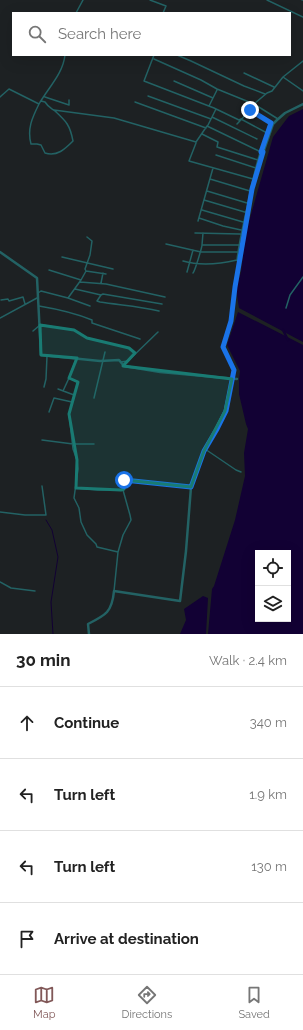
<!DOCTYPE html>
<html lang="en">
<head>
<meta charset="utf-8">
<style>
	body { margin:0; font-family:Raleway,sans-serif; background:#f6f6f6; color:#222 }
	.controls { position:absolute; right:12px; bottom:12px; display:grid; overflow:hidden; border-radius:0px; box-shadow:0 4px 16px #0002 }
	.controls button { width:36px; height:36px; display:grid; place-items:center; padding:0; border:0; border-bottom:1px solid #e0e0e0; background:#fff; color:#222; font:20px sans-serif }
	.stop { position:absolute; width:12px; height:12px; margin:-9px; border:3px solid #1a73e8; border-radius:50%; background:#fff }
	.stop.end { background:#1a73e8; border-color:#fff; box-shadow:0 1px 4px #0008 }
	.list { margin:0; padding:0; list-style:none }
	h2 { display:flex; justify-content:space-between; align-items:center; height:52px; margin:0; padding:0 16px; font-size:17px }
	h2 small { font-size:13px; font-weight:400; color:#767676 }
	.list li { display:grid; grid-template-columns:26px 1fr auto; gap:12px; align-items:center; box-sizing:border-box; height:72px; padding:0 16px; border-top:1px solid #e0e0e0 }
	.list b { display:block; font-size:15px; white-space:nowrap }
	.list em { font-size:13px; font-style:normal; color:#767676 }
	.icon { flex:none; width:22px; height:22px; fill:none; stroke:currentColor; stroke-width:2; stroke-linecap:round; stroke-linejoin:round }
	.map { position:relative; flex:none; width:303px; height:634px; overflow:hidden }
	.search { position:absolute; background:#fff; box-shadow:0 4px 16px #0002; left:12px; right:12px; top:12px; height:44px; display:flex; align-items:center; gap:10px; box-sizing:border-box; padding:0 14px; border-radius:0px; color:#767676; font-size:15px }
	.sheet { height:340px; background:#fff }
	nav { display:flex; justify-content:space-around; align-items:center; box-sizing:border-box; height:56px; border-top:1px solid #e0e0e0; background:#fff; font-size:11px; color:#767676 }
	nav a { display:grid; justify-items:center; gap:2px }
	nav .on { color:#815858 }
	.map>svg:first-child { display:block }
	.water { fill:#120134; fill-rule:evenodd }
	.lines { fill:none; stroke-linecap:round; stroke-linejoin:round }
	.stream { stroke:#120134; stroke-width:1 }
	.river { stroke:#120134; stroke-width:2.5 }
	.minor { stroke:#236264; stroke-width:1.5 }
	.tertiary { stroke:#236264; stroke-width:2.5 }
	.route { stroke:#1a73e8; stroke-width:5 }
	.marked { fill:#197b73; fill-opacity:0.2; stroke:#197b73; stroke-width:3; stroke-linejoin:round }
</style>
</head>
<body>
<div class="map">
<svg width="303" height="634" viewBox="0 0 303 634">
	<rect width="100%" height="100%" fill="#1d2123"/>
	<path class="water" d="M303 109V342L239 308 236 289 241 272 246 232 273 137 289 116Z
		M238 312 303 345V634H208L212 589 214 586 235 520 245 476 244 453 248 429 246 424 239 394V380L240 371 227 345ZM258 553H288V619H258Z
		M203 596 208 598 206 634H180L186 620 184 609Z"/>
	<g class="lines">
		<path class="stream" d="M46 520 52 530 58 557 51 602 53 634"/>
		<path class="river" d="M283 330 288 340"/>
		<path class="minor" d="M150 0 166 6 163 13
			M267 0 303 17
			M302 0H303
			M76 13 83 0
			M154 55 144 81 214 108 239 120 241 119 267 133
			M177 55 191 61 244 86 265 94
			M154 59 201 80 217 89 254 104
			M244 73 274 87
			M283 77 303 91
			M174 81 213 98
			M148 96 211 119
			M0 97 9 89 39 104C48 88 63 74 65 55
			M45 97 69 105V100
			M135 102 206 128
			M39 104C32 118 27 129 31 144H37L41 145 45 153C57 157 65 149 73 141 70 125 66 121 55 111 51 108 48 107 45 102L41 101
			M209 106 217 90
			M54 110 114 118 196 142 207 126 263 153
			M250 110 271 122
			M212 117 257 139
			M278 119 254 104 267 93 272 91 283 77 303 61
			M237 124 255 105
			M208 125 216 109
			M202 134 218 142 217 147 258 160
			M196 143 189 161 253 179
			M216 155 256 168
			M210 179 250 191
			M207 191 247 203
			M204 200 248 213
			M202 210 243 222
			M199 218 223 226 241 230
			M198 221 213 168
			M195 233 240 234
			M166 244 201 252H238
			M202 245 203 233
			M62 257 113 269
			M183 261C200 266 220 264 237 260
			M239 263 237 260C239 241 244 222 248 203 253 175 260 148 271 123L273 124
			M49 270 81 280 80 282 106 284 165 297
			M86 271 106 274
			M187 272 193 250
			M193 273C195 271 202 247 202 245H239
			M101 283 103 273
			M75 289 101 295 103 294 162 304
			M38 293 41 291 68 298 81 280 86 271 85 269 90 255 92 241 87 237
			M101 295 97 301 100 302C119 305 140 306 159 311
			M68 298 90 306
			M1 300 8 299 9 301 23 297 25 304
			M39 306C57 309 75 313 92 320V323L140 339
			M286 308 290 295 303 277
			M0 318 37 298
			M33 331 40 325H42L74 330 87 338 129 348 135 353
			M76 359 69 378 78 382 69 414 73 449 77 460 78 469 74 498 79 508 81 522 87 535 96 544 97 547 118 552 114 591
			M121 362 128 361 158 332
			M44 387 46 379 47 356
			M58 389 74 395
			M63 391 69 378
			M94 398 105 352
			M49 412 54 398 72 402
			M42 440 73 444H94
			M205 449 236 470 241 472
			M76 488 98 490H121L124 489V480L191 487
			M0 512 25 515H46L42 486
			M118 552 123 535 131 520 130 515 123 490
			M0 582 11 588 35 591"/>
		<path class="tertiary" d="M0 252 37 278 41 355 100 361 119 360 124 366 160 372 237 379
			M89 634 88 624C106 615 112 612 114 591L180 601 186 551 191 487 204 451 217 429 225 411 234 370 223 347 231 321 235 287 252 189 263 153 273 124 277 120 285 113 303 104"/>
	</g>
	<g class="lines">
		<path class="route" d="M124 480 191 487 204 451 217 429 226 411 234 370 223 347 231 321 235 287 252 189 263 152H261L271 123 250 110"/>
	</g>
	<path class="marked" d="M40 325 74 330 87 338 129 348 135 353 123 366 232 379 225 411 204 451 191 487 124 480V489L121 490 76 488 77 460 69 414 78 382 69 378 77 358 41 355Z"/>
</svg>
<div class="controls">
<button><svg class="icon" aria-label="locate" viewBox="0 0 24 24"><circle cx="12" cy="12" r="6"/><path d="M12 2v4M12 18v4M2 12h4M18 12h4"/></svg></button>
<button><svg class="icon" aria-label="layers" viewBox="0 0 24 24"><path d="M12 4l9 5-9 5-9-5zM3 14l9 5 9-5"/></svg></button>
</div>
<div class="stop" style="left:124px;top:480px"></div>
<div class="stop end" style="left:250px;top:110px"></div>
<div class="search"><svg class="icon" aria-label="search" viewBox="0 0 24 24"><circle cx="10" cy="10" r="6"/><path d="M15 15l6 6"/></svg>Search here</div>
</div>
<section class="sheet">
<h2>30 min<small>Walk · 2.4 km</small></h2>
<ul class="list">
<li><svg class="icon" aria-label="ahead" viewBox="0 0 24 24"><path d="M12 20V5M6 11l6-6 6 6"/></svg><div><b>Continue</b></div><em>340 m</em></li>
<li><svg class="icon" aria-label="left" viewBox="0 0 24 24"><path d="M17 20v-9H6M10 6l-5 5 5 5"/></svg><div><b>Turn left</b></div><em>1.9 km</em></li>
<li><svg class="icon" aria-label="left" viewBox="0 0 24 24"><path d="M17 20v-9H6M10 6l-5 5 5 5"/></svg><div><b>Turn left</b></div><em>130 m</em></li>
<li><svg class="icon" aria-label="arrive" viewBox="0 0 24 24"><path d="M6 21V4h12l-3 4 3 4H6"/></svg><div><b>Arrive at destination</b></div></li>
</ul>
</section>
<nav>
<a class="on"><svg class="icon" aria-label="map" viewBox="0 0 24 24"><path d="M3 6l6-2 6 2 6-2v14l-6 2-6-2-6 2zM9 4v14M15 6v14"/></svg>Map</a>
<a><svg class="icon" aria-label="directions" viewBox="0 0 24 24"><path d="M12 3l9 9-9 9-9-9zM9 14v-3h6M13 9l2 2-2 2"/></svg>Directions</a>
<a><svg class="icon" aria-label="saved" viewBox="0 0 24 24"><path d="M7 4h10v16l-5-4-5 4z"/></svg>Saved</a>
</nav>
</body>
</html>
